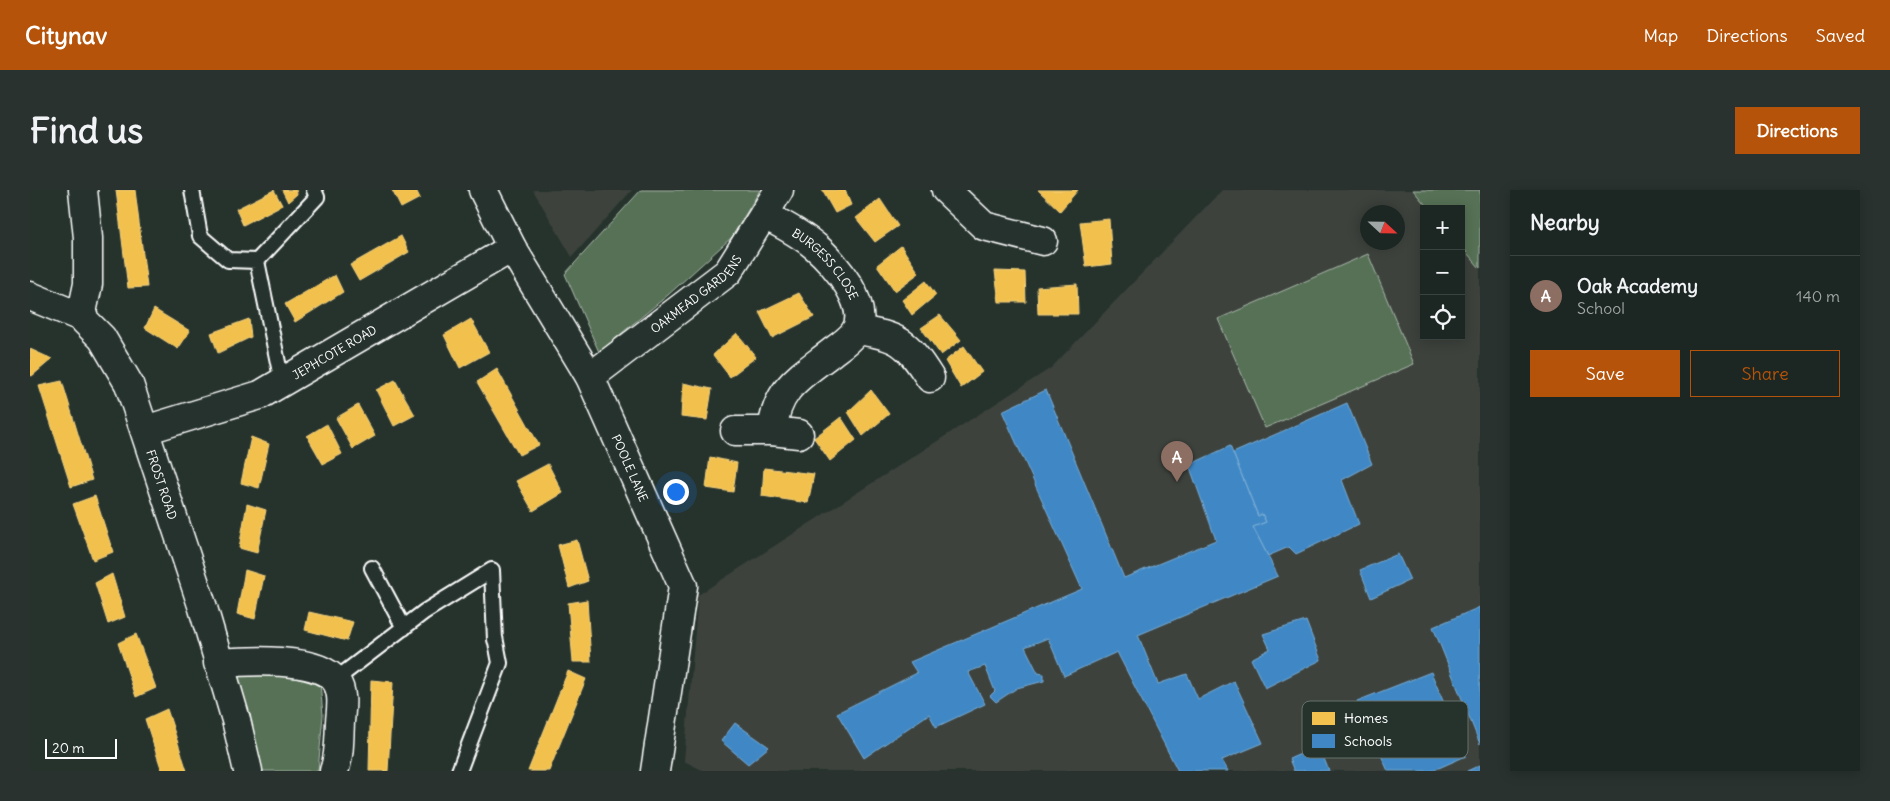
<!DOCTYPE html>
<html lang="en">
<head>
<meta charset="utf-8">
<style>
	body { margin:0; font-family:Delius,sans-serif; background:#29322f; color:#f1f3f6 }
	.controls { position:absolute; right:15px; top:15px; display:grid; overflow:hidden; border-radius:0px; box-shadow:0 2px 12px #0003 }
	.controls button { width:45px; height:45px; display:grid; place-items:center; padding:0; border:0; border-bottom:1px solid #3a4340; background:#1c2622; color:#f1f3f6; font:25px sans-serif }
	.compass { position:absolute; left:1330px; top:15px; width:45px; height:45px; border-radius:50%; background:#1c2622; box-shadow:0 2px 12px #0003; rotate:112deg }
	.scale { position:absolute; left:15px; bottom:12px; width:72px; box-sizing:border-box; padding-left:5px; border:2px solid #fff; border-top:0; font-size:14px; line-height:18px; white-space:nowrap; color:#fff; -webkit-text-stroke:4px #26332d; paint-order:stroke }
	.you { position:absolute; left:645px; top:301px; width:18px; height:18px; margin:-12px; border:4px solid #fff; border-radius:50%; background:#1a73e8; box-shadow:0 0 0 8px #1a73e833 }
	.badge { display:grid; place-items:center; width:32px; height:32px; border-radius:50%; background:#b45309; color:#fff; font-size:16px; font-weight:700 }
	.pin { position:absolute; translate:-50% -41px; filter:drop-shadow(0 1px 2px #0008) }
	.pin::after { content:''; position:absolute; top:26px; width:18px; height:15px; background:inherit; clip-path:polygon(0 0,100% 0,50% 100%) }
	.list { margin:0; padding:0; list-style:none }
	h2 { display:flex; justify-content:space-between; align-items:center; height:65px; margin:0; padding:0 20px; font-size:21px }
	h2 small { font-size:16px; font-weight:400; color:#a0a5a5 }
	.list li { display:grid; grid-template-columns:32px 1fr auto; gap:15px; align-items:center; box-sizing:border-box; height:80px; padding:0 20px; border-top:1px solid #3a4340 }
	.list b { display:block; font-size:19px; white-space:nowrap }
	.list p { margin:0; font-size:16px; white-space:nowrap; color:#a0a5a5 }
	.list em { font-size:16px; font-style:normal; color:#a0a5a5 }
	.actions { display:flex; gap:10px; padding:15px 20px }
	.actions a { flex:1; padding:11px 0; border:1px solid #b45309; border-radius:0px; text-align:center; font-size:18px; color:#b45309 }
	.actions .main { background:#b45309; color:#fff }
	.icon { flex:none; width:28px; height:28px; fill:none; stroke:currentColor; stroke-width:2; stroke-linecap:round; stroke-linejoin:round }
	.map { position:relative; flex:none; width:1450px; height:581px; overflow:hidden; border-radius:0px }
	header { display:flex; align-items:center; gap:30px; box-sizing:border-box; height:70px; padding:0 25px; background:#b45309; color:#fff }
	header strong { font-size:24px }
	nav { display:flex; gap:28px; margin-inline-start:auto; font-size:18px }
	.intro { display:flex; align-items:center; justify-content:space-between; box-sizing:border-box; height:120px; padding:0 30px }
	h1 { margin:0; font-size:35px }
	.button { padding:12px 22px; border-radius:0px; background:#b45309; color:#fff; font-size:18px; font-weight:700 }
	main { display:flex; gap:30px; padding:0 30px }
	aside { flex:1; background:#1c2622; border-radius:0px; box-shadow:0 2px 12px #0003 }
	.map>svg:first-child { display:block }
	.built { fill:#3d423c; fill-rule:evenodd }
	.green { fill:#577157; stroke:#abb8ab }
	.homes { fill:#f2c14e; stroke:#f6d483 }
	.schools { fill:#3f88c5; stroke:#79acd6 }
	.lines { fill:none; stroke-linecap:round; stroke-linejoin:round }
	.lane-casing { stroke:#fff; stroke-width:18 }
	.street-casing { stroke:#fff; stroke-width:31 }
	.secondary-casing { stroke:#fff; stroke-width:31 }
	.lane { stroke:#26332d; stroke-width:14 }
	.street { stroke:#26332d; stroke-width:28 }
	.secondary { stroke:#26332d; stroke-width:28 }
	.labels { text-anchor:middle; dominant-baseline:central; stroke-width:5; stroke-linejoin:round; paint-order:stroke }
	.street-label { font-size:12px; fill:#fff; stroke:#26332d }
	.key { fill:#26332d; stroke:#67706c; stroke-width:1 }
	.key-label { font-size:14px; fill:#fff }
</style>
</head>
<body>
<header>
<strong>Citynav</strong>
<nav><a>Map</a><a>Directions</a><a>Saved</a></nav>
</header>
<div class="intro"><h1>Find us</h1><a class="button">Directions</a></div>
<main>
<div class="map">
<svg width="1450" height="581" viewBox="0 0 1450 581">
	<rect width="100%" height="100%" fill="#26332d"/>
	<filter id="ink" filterUnits="userSpaceOnUse"><feTurbulence type="fractalNoise" baseFrequency=".02" numOctaves="2"/><feDisplacementMap in="SourceGraphic" scale="10" xChannelSelector="R" yChannelSelector="G"/><feConvolveMatrix kernelMatrix="1 2 1 2 8 2 1 2 1" color-interpolation-filters="sRGB"/></filter>
	<g filter="url(#ink)">
		<path class="built" d="M503 0H602L542 67Z
			M1192 0H1450V581H674L654 571 668 405 1021 178ZM1394 19H1431V146H1394ZM1338 22H1368V52H1338Z"/>
		<path class="green" d="M611 0H730L702 47 638 105 569 162 535 84Z
			M1383 0H1450V78L1431 56V19H1399Z
			M1338 64 1384 174 1235 238 1188 129Z
			M205 482 271 486 290 493 293 525 288 581H230Z"/>
		<path class="homes" d="M86 0H105L117 97 98 98Z
			M244 0 252 15 213 35 206 19Z
			M252 0H266L267 4 258 12Z
			M362 0H386L390 8 371 18Z
			M792 0H815L821 15 805 23Z
			M1008 0H1048L1030 21Z
			M850 9 868 36 845 52 826 28Z
			M1079 29 1082 74 1056 77 1050 32Z
			M371 46 379 62 329 91 320 75Z
			M871 56 889 83 865 101 847 75Z
			M965 81 995 82 996 112H969Z
			M305 85 313 102 265 132 255 114Z
			M896 91 906 105 882 125 872 110Z
			M1047 94 1048 124H1008L1007 97Z
			M769 103 784 127 742 148 729 122Z
			M124 119 160 141 148 159 115 138Z
			M910 125 931 150 911 165 891 138Z
			M219 129 221 147 188 163 181 143Z
			M441 129 459 162 430 178 414 145Z
			M707 143 726 167 700 187 683 165Z
			M934 156 952 182 931 198 915 171Z
			M0 159 22 169 2 186 0 185Z
			M467 179 509 255 489 265 447 192Z
			M365 190 385 225 364 236 346 200Z
			M32 191 62 290 41 297 9 196Z
			M653 193 682 199 677 230 651 227Z
			M841 200 859 224 833 246 818 222Z
			M328 215 345 246 323 259 306 228Z
			M811 227 826 250 800 271 784 248Z
			M297 234 312 264 293 274 277 246Z
			M221 247 239 254 229 298 211 293Z
			M680 267 707 273 703 302 676 298Z
			M518 274 533 303 503 321 486 291Z
			M734 278 784 284 778 313 732 306Z
			M65 306 83 362 63 370 43 314Z
			M217 314 236 320 227 363 209 358Z
			M547 350 558 391 539 398 528 355Z
			M215 380 234 386 225 429 207 424Z
			M82 384 95 427 78 434 65 393Z
			M557 410 561 472H543L538 413Z
			M279 422 323 432 317 451 275 440Z
			M106 444 126 498 106 507 88 453Z
			M538 481 556 489 519 581H498Z
			M341 490 363 492 358 581H339Z
			M137 519 157 581H132L115 529Z"/>
		<path class="schools" d="M1016 200 1094 388 1186 350 1159 275 1200 256 1228 326 1232 324 1236 332 1223 337 1248 386 1108 445 1128 494 1157 484 1168 509 1204 491 1233 553 1192 570 1198 581H1148L1087 462 1034 486 1018 448 995 457 1008 483 1014 484V491L987 498 966 512 960 506 965 501 955 476 938 482 955 514 906 537 899 524 834 568 807 523 887 483 880 472 1052 399 972 221Z
			M1317 213 1342 274 1312 290 1329 334 1266 364 1259 357 1238 366 1223 337 1236 332 1232 324 1228 326 1203 263Z
			M1368 364 1380 390 1341 408 1330 380Z
			M1450 417V554L1403 437Z
			M1276 431 1291 470 1235 498 1221 469 1240 459 1233 444Z
			M1401 482 1436 566 1402 581H1358L1327 511Z
			M705 533 739 557 718 574 691 551Z
			M1289 556 1299 581H1264L1259 569Z
			M1450 575V581H1437Z"/>
		<g class="lines">
			<g class="lane-casing">
				<path id="lane" d="M162 0 170 46 198 70 227 71 252 192
					M227 71 287 7 284 0
					M342 378 374 438
					M305 490 394 422 462 380 465 450
					M429 581 470 473 465 447"/>
			</g>
			<g class="street-casing">
				<g id="street">
					<path d="M916 0 954 36 1013 51"/>
					<path id="s1" d="M734 25C752 34 771 44 786 57 804 72 842 117 825 142 819 150 810 156 802 162 770 187 747 197 742 241L769 244"/>
					<path id="s2" d="M0 106 51 127 72 148 99 194 173 418 206 530 218 581"/>
					<path d="M51 127 58 94V48L53 0"/>
					<path d="M826 140C870 146 877 152 900 188"/>
					<path id="s3" d="M560 187 698 82 749 0"/>
					<path id="s4" d="M115 240 230 205 482 58"/>
					<path d="M705 241H742"/>
					<path d="M188 473C215 471 288 466 306 491 314 503 311 519 310 532 309 549 310 565 304 581"/>
				</g>
			</g>
			<g class="secondary-casing">
				<g id="secondary">
					<path id="s5" d="M453 0 482 58 560 187 653 396 625 581"/>
				</g>
			</g>
			<use href="#lane" class="lane"/>
			<use href="#street" class="street"/>
			<use href="#secondary" class="secondary"/>
		</g>
	</g>
	<g class="labels">
		<g class="street-label">
			<text stroke="none"><textPath href="#s1" startOffset="80">BURGESS CLOSE</textPath></text>
			<text stroke="none"><textPath href="#s3" startOffset="135">OAKMEAD GARDENS</textPath></text>
			<text stroke="none"><textPath href="#s4" startOffset="206">JEPHCOTE ROAD</textPath></text>
			<text stroke="none"><textPath href="#s5" startOffset="315">POOLE LANE</textPath></text>
			<text stroke="none"><textPath href="#s2" startOffset="244">FROST ROAD</textPath></text>
		</g>
	</g>
	<rect x="1272" y="511" width="166" height="57" rx="8" class="key"/>
	<rect x="1282" y="522" width="23" height="13" fill="#f2c14e"/>
	<rect x="1282" y="544" width="23" height="14" fill="#3f88c5"/>
	<g class="key-label">
		<text x="1314" y="533">Homes</text>
		<text x="1314" y="556">Schools</text>
	</g>
</svg>
<div class="controls">
<button>+</button>
<button>−</button>
<button><svg class="icon" aria-label="locate" viewBox="0 0 24 24"><circle cx="12" cy="12" r="6"/><path d="M12 2v4M12 18v4M2 12h4M18 12h4"/></svg></button>
</div>
<svg class="compass" viewBox="-18 -18 36 36"><path d="M0-13l5 13h-10z" fill="#e53935"/><path d="M0 13l5-13h-10z" fill="#a0a5a5"/></svg>
<div class="scale">20 m</div>
<div class="you"></div>
<div class="pin badge" style="left:1147px;top:292px;background:#8d6e63">A</div>
</div>
<aside>
<h2>Nearby<small></small></h2>
<ul class="list">
<li><span class="badge" style="background:#8d6e63">A</span><div><b>Oak Academy</b><p>School</p></div><em>140 m</em></li>
</ul>
<div class="actions"><a class="main">Save</a><a>Share</a></div>
</aside>
</main>
</body>
</html>
